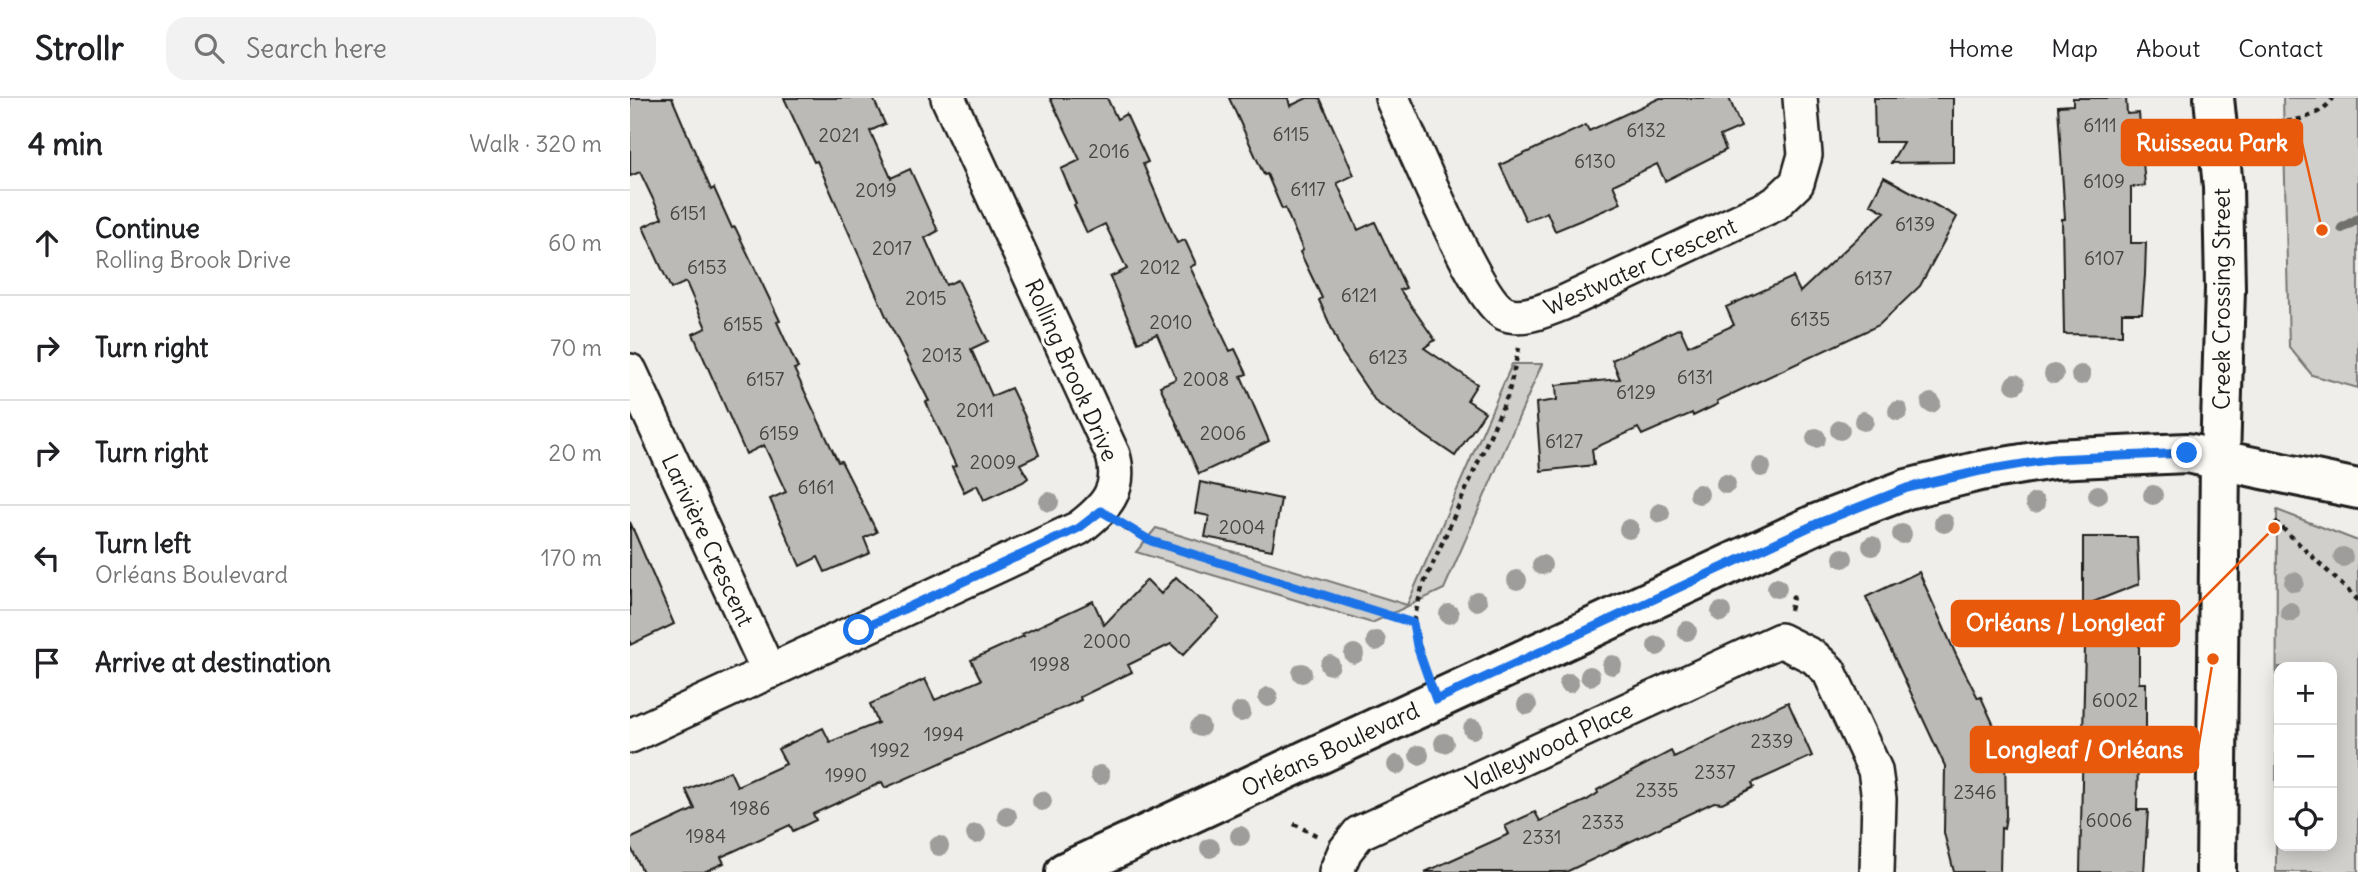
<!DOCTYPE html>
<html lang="en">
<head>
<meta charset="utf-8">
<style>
	body { margin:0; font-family:Delius,sans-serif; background:#f2f2f2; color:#202124 }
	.controls { position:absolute; right:21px; bottom:21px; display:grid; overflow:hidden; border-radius:14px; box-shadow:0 4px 18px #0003 }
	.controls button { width:63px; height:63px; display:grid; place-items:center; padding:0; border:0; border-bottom:2px solid #e0e0e0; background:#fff; color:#202124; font:35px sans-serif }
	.stop { position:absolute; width:21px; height:21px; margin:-16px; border:5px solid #1a73e8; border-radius:50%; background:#fff }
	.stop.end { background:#1a73e8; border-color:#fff; box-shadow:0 2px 7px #0008 }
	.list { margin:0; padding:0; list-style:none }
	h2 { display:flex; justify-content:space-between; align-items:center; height:91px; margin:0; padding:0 28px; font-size:30px }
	h2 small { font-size:23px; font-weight:400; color:#757577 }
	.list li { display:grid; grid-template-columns:46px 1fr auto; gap:21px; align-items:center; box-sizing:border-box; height:105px; padding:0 28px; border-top:2px solid #e0e0e0 }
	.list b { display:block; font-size:26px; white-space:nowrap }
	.list p { margin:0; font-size:23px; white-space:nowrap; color:#757577 }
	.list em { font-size:23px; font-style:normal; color:#757577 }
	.icon { flex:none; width:38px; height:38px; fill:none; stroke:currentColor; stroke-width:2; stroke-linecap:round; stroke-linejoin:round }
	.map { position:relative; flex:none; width:1728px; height:774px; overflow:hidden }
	header { display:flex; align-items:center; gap:42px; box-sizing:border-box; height:98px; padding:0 35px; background:#fff; border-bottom:2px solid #e0e0e0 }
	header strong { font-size:33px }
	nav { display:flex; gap:38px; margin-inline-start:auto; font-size:24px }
	.search { width:490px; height:63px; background:#f2f2f2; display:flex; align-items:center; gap:18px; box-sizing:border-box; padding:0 24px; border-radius:21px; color:#757577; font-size:26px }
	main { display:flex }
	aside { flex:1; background:#fff }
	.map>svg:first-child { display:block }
	.green { fill:#d0cfcc; stroke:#767674; stroke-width:2; fill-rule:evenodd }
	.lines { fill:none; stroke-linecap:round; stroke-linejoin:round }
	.stream { stroke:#706f6d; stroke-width:10 }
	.building { fill:#bbbab6; stroke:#1c1c1c; stroke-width:2 }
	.street-casing { stroke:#1c1c1c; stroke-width:38 }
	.secondary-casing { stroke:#1c1c1c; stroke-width:44 }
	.path { stroke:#1c1c1c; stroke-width:4.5; stroke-dasharray:5 5; stroke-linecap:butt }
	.street { stroke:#fdfcf7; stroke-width:33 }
	.secondary { stroke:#fdfcf7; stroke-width:38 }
	.tree { fill:#9e9d9b }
	.route { stroke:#1a73e8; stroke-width:9 }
	.labels { text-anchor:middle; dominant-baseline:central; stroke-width:6; stroke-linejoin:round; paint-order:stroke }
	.number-label { font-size:19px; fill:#444442 }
	.street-label { font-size:23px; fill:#1c1c1c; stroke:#fdfcf7 }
	.leader { fill:none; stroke:#e8590c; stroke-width:2.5 }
	.callout-dot { fill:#e8590c; stroke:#fdfcf7; stroke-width:2.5 }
	.callout { fill:#e8590c; stroke:#e8590c; stroke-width:2.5 }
	.callout-label { font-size:24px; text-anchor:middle; font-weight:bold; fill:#fff }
</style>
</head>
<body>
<header>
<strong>Strollr</strong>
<div class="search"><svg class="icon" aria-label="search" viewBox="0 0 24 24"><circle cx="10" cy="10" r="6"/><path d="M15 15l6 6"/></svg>Search here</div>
<nav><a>Home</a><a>Map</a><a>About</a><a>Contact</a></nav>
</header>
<main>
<aside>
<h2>4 min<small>Walk · 320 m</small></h2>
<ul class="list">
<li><svg class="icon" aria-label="ahead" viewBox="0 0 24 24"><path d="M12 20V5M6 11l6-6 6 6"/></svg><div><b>Continue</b><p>Rolling Brook Drive</p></div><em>60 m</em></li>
<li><svg class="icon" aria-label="right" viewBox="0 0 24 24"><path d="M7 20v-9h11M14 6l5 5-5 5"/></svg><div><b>Turn right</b></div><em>70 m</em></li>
<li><svg class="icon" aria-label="right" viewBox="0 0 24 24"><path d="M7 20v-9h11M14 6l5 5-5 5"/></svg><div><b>Turn right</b></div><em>20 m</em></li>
<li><svg class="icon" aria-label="left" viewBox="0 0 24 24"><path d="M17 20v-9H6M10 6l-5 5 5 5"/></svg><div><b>Turn left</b><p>Orléans Boulevard</p></div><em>170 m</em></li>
<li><svg class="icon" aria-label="arrive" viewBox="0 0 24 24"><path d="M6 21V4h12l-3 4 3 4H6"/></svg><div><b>Arrive at destination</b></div></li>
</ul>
</aside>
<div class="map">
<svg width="1728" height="774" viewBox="0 0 1728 774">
	<rect width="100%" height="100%" fill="#f0eeea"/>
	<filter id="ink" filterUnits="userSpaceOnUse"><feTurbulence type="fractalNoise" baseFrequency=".0143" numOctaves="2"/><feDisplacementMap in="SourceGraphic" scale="14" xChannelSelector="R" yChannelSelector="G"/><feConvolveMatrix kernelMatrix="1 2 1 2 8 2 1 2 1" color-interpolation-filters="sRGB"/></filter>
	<g filter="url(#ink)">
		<path class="green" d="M1653 0H1728V290L1682 277 1659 249Z
			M882 266H912L814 491 742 525 506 454 526 430 777 507Z
			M1647 412 1728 443V774H1646ZM1649 569H1702V748H1649Z"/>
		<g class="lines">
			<path class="stream" d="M1712 130 1728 121"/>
		</g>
		<path class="building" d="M0 0H42L81 92 84 90 102 130 105 129 150 223 147 224 168 270 164 271 208 364 211 363 247 434 234 440 240 455 195 474 188 459 170 468 140 401 156 394 134 347 116 356 63 236 76 230 56 184 41 191 13 129 32 120 10 74 0 78Z
			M154 0H243L255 26 240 33 261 80 280 71 308 133 295 140 316 187 328 182 358 243 341 251 362 298 381 290 395 319 409 357 390 366 398 380 393 384 354 402 347 387 334 394 322 369 326 368 296 304 299 303 260 227 187 63 184 64Z
			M420 0H477L487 21 496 16 518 64 513 66 547 145 555 142 566 166 560 169 600 253 605 251 617 276 611 278 639 343 569 376 530 288 546 281 527 236 508 244 480 179 497 171 475 126 457 135 444 107 446 106 431 71 450 62Z
			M599 0H658L660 8 677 0H690L724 77 707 85 728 132 745 124 776 190 770 192 805 242 794 250 847 286 837 302 855 314 825 358 746 304 712 254 689 202 692 200 670 154 673 152 655 110 652 111 637 76 634 77Z
			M1030 0H1099L1111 29 1090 38 1096 52 1035 83 1027 66 983 87 991 105 961 118 925 133 917 114 896 123 870 67 956 27 959 33Z
			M1244 0H1323V64L1261 65 1273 44H1245Z
			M1443 0H1496L1497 16 1509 15 1515 88 1501 89V145H1516L1515 177 1512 215H1492V237L1434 236 1432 121H1435L1428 8 1443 7Z
			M1254 79 1327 119 1290 188 1249 227 1087 303 1088 306 1063 318 1062 315 1012 337 1008 330 962 351 964 367 911 373 906 305 927 302 926 287 990 281 982 262 1050 230 1058 248 1104 227 1096 209 1163 179 1170 194 1255 114 1240 106Z
			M570 384 651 401 642 452 575 439 579 418 565 415Z
			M0 424 44 526 0 547Z
			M1453 439H1507L1509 486 1453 508Z
			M1289 474 1326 557 1348 600 1351 599 1375 652 1376 718 1374 731 1371 730 1370 774H1324L1314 735 1315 668 1236 499Z
			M546 479 589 519 553 557 541 546 498 567 502 574 450 599 451 602 255 690 252 684 183 716 186 722 163 733 160 727 91 759 94 765 74 774H13L0 748V741L65 711 56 692 100 673 107 688 156 666 148 651 193 630 200 644 248 625 240 606 295 581 305 602 351 582 341 562 394 538 392 536 463 503 474 527 517 482 531 496Z
			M1509 522V585H1516V663L1508 662 1507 712H1518L1514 774H1450L1455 548Z
			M1158 604 1182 658 1122 685 1124 689 1092 705 1084 704 936 774H795L879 736 875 728 905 714 910 723 957 702 968 695 967 692 1041 653 1044 659Z"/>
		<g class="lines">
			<g class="street-casing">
				<path id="street" d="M762 0C779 37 846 201 874 215 891 223 915 212 931 206L1145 106 1167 85 1175 57 1170 0
					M0 273 139 574
					M0 638 449 430C475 410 493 392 483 357L318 0
					M706 774 715 753 729 735 1150 542 1184 559 1199 573 1245 672 1249 701 1247 774"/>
			</g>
			<g class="secondary-casing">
				<path id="secondary" d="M1584 0 1593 89 1595 191 1590 361 1586 774
					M435 774 1186 426 1277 391 1350 373 1423 361 1557 355 1728 391"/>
			</g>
			<path class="path" d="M1647 24C1666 24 1693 17 1703 0
				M1645 423 1728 502
				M495 430 521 443 783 525
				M1160 512 1164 495
				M795 572 783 525 792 490 878 297 889 250
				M664 726 690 739"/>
			<use href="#street" class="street"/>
			<use href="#secondary" class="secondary"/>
		</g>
		<g class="tree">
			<circle cx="1424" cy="276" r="10"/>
			<circle cx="1451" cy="277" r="10"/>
			<circle cx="1385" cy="286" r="10"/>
			<circle cx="1301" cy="305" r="10"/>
			<circle cx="1268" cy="313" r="10"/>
			<circle cx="1234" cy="323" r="10"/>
			<circle cx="1210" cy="332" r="10"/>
			<circle cx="1186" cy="340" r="10"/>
			<circle cx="1131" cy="369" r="10"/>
			<circle cx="1096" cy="386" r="10"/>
			<circle cx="1069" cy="396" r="10"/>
			<circle cx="1468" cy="397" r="10"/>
			<circle cx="1523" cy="397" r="10"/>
			<circle cx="419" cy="404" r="10"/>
			<circle cx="1405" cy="405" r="10"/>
			<circle cx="1030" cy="415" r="10"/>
			<circle cx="1314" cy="425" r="10"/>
			<circle cx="999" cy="431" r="10"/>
			<circle cx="1272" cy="436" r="10"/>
			<circle cx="1242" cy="448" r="10"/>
			<circle cx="1713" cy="459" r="10"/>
			<circle cx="1213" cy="460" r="10"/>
			<circle cx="912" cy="467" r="10"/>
			<circle cx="887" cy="482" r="10"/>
			<circle cx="1664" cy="484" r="10"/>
			<circle cx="1147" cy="490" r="10"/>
			<circle cx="847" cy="503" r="10"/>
			<circle cx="1091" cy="514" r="10"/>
			<circle cx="1660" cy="514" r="10"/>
			<circle cx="819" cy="516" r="10"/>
			<circle cx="1057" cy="533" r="10"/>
			<circle cx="746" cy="543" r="10"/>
			<circle cx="1027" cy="548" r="10"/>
			<circle cx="724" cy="556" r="10"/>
			<circle cx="700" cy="567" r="10"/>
			<circle cx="982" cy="567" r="10"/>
			<circle cx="672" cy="575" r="10"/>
			<circle cx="960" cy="578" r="10"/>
			<circle cx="939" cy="585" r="10"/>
			<circle cx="638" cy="599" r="10"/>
			<circle cx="897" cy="607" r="10"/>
			<circle cx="611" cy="614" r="10"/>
			<circle cx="570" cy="629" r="10"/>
			<circle cx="843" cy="631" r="10"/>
			<circle cx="814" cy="645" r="10"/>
			<circle cx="789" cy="657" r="10"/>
			<circle cx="767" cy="667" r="10"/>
			<circle cx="470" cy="677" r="10"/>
			<circle cx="412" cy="703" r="10"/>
			<circle cx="377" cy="718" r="10"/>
			<circle cx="346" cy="736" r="10"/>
			<circle cx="610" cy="738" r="10"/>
			<circle cx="309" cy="748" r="10"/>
			<circle cx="580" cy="750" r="10"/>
		</g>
	</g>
	<g class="lines" filter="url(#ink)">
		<path class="route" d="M229 532 449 430 471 413 521 443 783 525 787 548 806 602 1186 426 1277 390 1350 373 1423 361 1557 355"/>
	</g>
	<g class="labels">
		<g class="number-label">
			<text x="1470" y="27">6111</text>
			<text x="1016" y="32">6132</text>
			<text x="661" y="36">6115</text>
			<text x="209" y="37">2021</text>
			<text x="479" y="53">2016</text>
			<text x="965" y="63">6130</text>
			<text x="1474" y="83">6109</text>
			<text x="678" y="91">6117</text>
			<text x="246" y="92">2019</text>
			<text x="58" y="115">6151</text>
			<text x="1285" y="126">6139</text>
			<text x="262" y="150">2017</text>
			<text x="1474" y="160">6107</text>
			<text x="77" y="169">6153</text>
			<text x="530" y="169">2012</text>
			<text x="1243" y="180">6137</text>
			<text x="729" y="197">6121</text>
			<text x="296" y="200">2015</text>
			<text x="1180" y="221">6135</text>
			<text x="541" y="224">2010</text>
			<text x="113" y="226">6155</text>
			<text x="312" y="257">2013</text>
			<text x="758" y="259">6123</text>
			<text x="1065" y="279">6131</text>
			<text x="135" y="281">6157</text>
			<text x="576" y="281">2008</text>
			<text x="1006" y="294">6129</text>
			<text x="345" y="312">2011</text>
			<text x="149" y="335">6159</text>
			<text x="593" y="335">2006</text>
			<text x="934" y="343">6127</text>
			<text x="363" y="364">2009</text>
			<text x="186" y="389">6161</text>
			<text x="612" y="429">2004</text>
			<text x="477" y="543">2000</text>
			<text x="420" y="566">1998</text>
			<text x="1485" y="602">6002</text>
			<text x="314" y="636">1994</text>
			<text x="1142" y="643">2339</text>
			<text x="260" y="652">1992</text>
			<text x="1085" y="674">2337</text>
			<text x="216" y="677">1990</text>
			<text x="1027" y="692">2335</text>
			<text x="1345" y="694">2346</text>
			<text x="120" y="710">1986</text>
			<text x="1479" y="722">6006</text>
			<text x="973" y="724">2333</text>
			<text x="76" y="738">1984</text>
			<text x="912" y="739">2331</text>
		</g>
		<g class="street-label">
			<text transform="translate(1010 168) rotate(-24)">Westwater Crescent</text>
			<text transform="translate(1591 201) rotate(-90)">Creek Crossing Street</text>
			<text transform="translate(442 272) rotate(66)">Rolling Brook Drive</text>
			<text transform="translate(78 442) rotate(65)">Larivière Crescent</text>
			<text transform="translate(919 648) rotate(-25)">Valleywood Place</text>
			<text transform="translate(700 651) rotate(-25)">Orléans Boulevard</text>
		</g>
	</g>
	<path class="leader" d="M1692 132L1672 45M1644 430L1549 525M1583 561L1568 652"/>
	<g class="callout-dot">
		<circle cx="1692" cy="132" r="7"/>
		<circle cx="1644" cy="430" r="7"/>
		<circle cx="1583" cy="561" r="7"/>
	</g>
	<g class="callout">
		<rect x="1492" y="22" width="180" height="45" rx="7"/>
		<rect x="1322" y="503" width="227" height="45" rx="7"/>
		<rect x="1341" y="629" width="227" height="45" rx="7"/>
	</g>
	<g class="callout-label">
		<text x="1582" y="53">Ruisseau Park</text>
		<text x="1435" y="533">Orléans / Longleaf</text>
		<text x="1454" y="660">Longleaf / Orléans</text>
	</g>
</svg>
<div class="controls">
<button>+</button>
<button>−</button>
<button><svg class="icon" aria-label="locate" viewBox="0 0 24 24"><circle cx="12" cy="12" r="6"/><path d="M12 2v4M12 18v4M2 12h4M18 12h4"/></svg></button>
</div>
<div class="stop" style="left:229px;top:532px"></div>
<div class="stop end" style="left:1557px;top:355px"></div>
</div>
</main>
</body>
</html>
